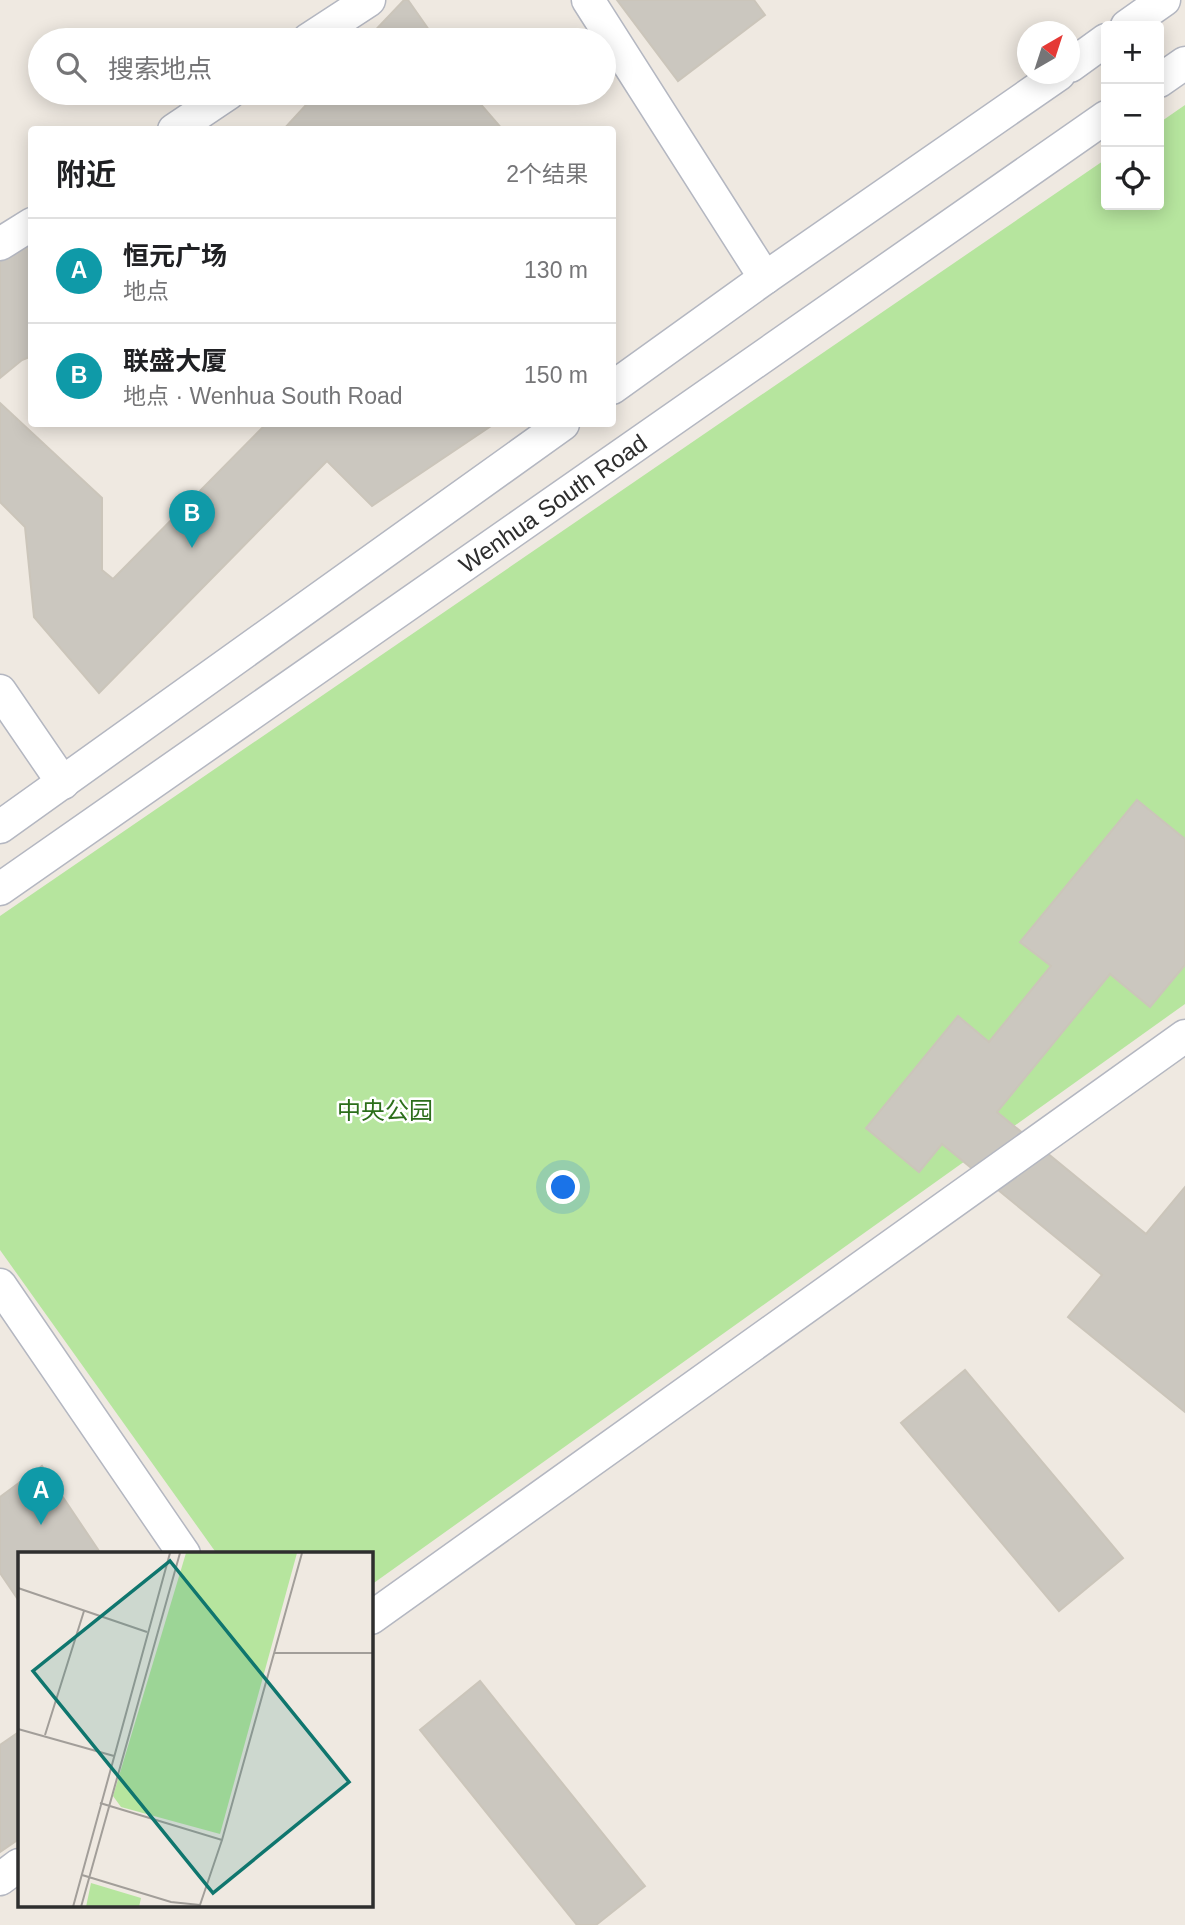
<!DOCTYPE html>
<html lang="zh">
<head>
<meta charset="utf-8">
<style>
	body { margin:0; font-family:Helvetica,"Noto Sans SC",sans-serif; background:#f2f2f2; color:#202124 }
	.controls { position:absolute; right:21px; top:21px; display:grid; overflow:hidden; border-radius:7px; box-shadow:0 4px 18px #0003 }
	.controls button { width:63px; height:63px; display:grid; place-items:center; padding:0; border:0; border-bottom:2px solid #e0e0e0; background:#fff; color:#202124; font:35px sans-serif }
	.compass { position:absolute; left:1017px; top:21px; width:63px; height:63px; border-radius:50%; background:#fff; box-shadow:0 4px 18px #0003; rotate:39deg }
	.you { position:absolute; left:564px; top:1188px; width:24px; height:24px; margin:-18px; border:5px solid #fff; border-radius:50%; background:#1a73e8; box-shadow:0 0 0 10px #1a73e833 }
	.badge { display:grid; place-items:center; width:46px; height:46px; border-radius:50%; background:#4264fb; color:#fff; font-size:23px; font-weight:700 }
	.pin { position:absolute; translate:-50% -58px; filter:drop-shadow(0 2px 4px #0008) }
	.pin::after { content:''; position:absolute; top:37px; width:24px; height:21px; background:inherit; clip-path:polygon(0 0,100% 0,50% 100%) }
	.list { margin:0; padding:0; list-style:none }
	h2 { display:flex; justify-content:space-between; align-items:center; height:91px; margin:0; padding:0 28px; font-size:30px }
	h2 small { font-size:23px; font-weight:400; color:#757577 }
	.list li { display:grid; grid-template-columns:46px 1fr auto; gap:21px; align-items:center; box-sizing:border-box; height:105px; padding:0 28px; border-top:2px solid #e0e0e0 }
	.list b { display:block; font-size:26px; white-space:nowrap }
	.list p { margin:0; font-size:23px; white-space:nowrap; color:#757577 }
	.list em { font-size:23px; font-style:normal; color:#757577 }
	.icon { flex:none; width:38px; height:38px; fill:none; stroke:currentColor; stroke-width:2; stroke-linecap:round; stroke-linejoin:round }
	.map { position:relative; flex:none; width:1185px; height:1925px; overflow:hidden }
	.search { position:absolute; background:#fff; box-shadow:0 4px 18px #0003; left:28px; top:28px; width:588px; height:77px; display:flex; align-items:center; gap:18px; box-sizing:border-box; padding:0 24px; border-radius:38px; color:#757577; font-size:26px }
	.panel { position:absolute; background:#fff; box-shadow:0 4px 18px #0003; left:28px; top:126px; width:588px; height:301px; border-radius:7px }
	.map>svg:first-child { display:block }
	.green { fill:#b6e59e }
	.building { fill:#cbc7bf; stroke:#cbc5ba; stroke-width:2 }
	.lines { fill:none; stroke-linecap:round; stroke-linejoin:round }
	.tertiary-casing { stroke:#b4b7c1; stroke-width:35 }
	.tertiary { stroke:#fff; stroke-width:32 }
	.labels { text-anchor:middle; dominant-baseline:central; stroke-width:5; stroke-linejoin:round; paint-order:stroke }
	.street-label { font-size:24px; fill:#2e2e2e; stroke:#fff }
	.park-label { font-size:24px; fill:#2c6e1b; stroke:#fff }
	.inset-road { fill:none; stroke:#a29e99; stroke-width:2 }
	.view { fill:#0f766e; fill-opacity:0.15; stroke:#0f766e; stroke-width:3.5 }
	.inset-edge { fill:none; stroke:#2e2e2e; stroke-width:3.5 }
</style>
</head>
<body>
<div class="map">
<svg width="1185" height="1925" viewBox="0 0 1185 1925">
	<rect width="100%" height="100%" fill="#efe9e1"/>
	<path class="green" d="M1185 105V1004L371 1585V1554H217L0 1250V916L1106 159V205H1159V123Z"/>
	<path class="building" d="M404 0H408L436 40H366Z
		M617 0H754L765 15 678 81Z
		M317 93H471L503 130H283Z
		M32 242V356L22 360 0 378V261Z
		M0 403 102 498V570L113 579 266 424H494L372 506 327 461 99 693 34 617 25 527 0 502Z
		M1137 800 1185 839V965L1150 1007 1110 974 997 1112 1146 1234 1185 1187V1412L1068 1317 1102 1275 942 1144 919 1172 866 1128 958 1016 989 1042 1051 966 1020 942Z
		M965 1370 1123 1558 1059 1611 901 1423Z
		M42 1466 101 1554H19V1601L0 1573V1497Z
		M480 1681 645 1886 596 1925H577L420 1730Z
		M19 1732V1839L0 1852V1745Z"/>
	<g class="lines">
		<g class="tertiary-casing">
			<g id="tertiary">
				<path d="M588 0 765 278"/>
				<path d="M1127 26 1164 0"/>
				<path d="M308 40 369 0"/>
				<path d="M1070 66 1106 40"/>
				<path d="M1159 81 1185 63"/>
				<path d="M174 130 229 93"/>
				<path d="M0 244 32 224"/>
				<path d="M612 388 765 278 1059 74"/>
				<path d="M0 691 63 783"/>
				<path d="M0 827 563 424"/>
				<path id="s1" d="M0 889 1106 117"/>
				<path d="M0 1285 184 1554"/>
				<path d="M371 1618 1185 1036"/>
				<path d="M0 1879 19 1865"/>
			</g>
		</g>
		<use href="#tertiary" class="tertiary"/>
	</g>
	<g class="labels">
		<g class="street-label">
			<text stroke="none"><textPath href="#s1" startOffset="674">Wenhua South Road</textPath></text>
		</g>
		<g class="park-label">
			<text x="385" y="1110">中央公园</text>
		</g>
	</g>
	<g transform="translate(18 1552)">
		<rect width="355" height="355" fill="#efe9e1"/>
		<path d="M168 1H279L202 282 103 255 95 244ZM73 331 123 346 121 355H68Z" fill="#b6e59e"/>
		<path class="inset-road" d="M0 36 129 80M256 101H356M0 177 96 204M27 183 66 59M82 251 204 288 284 1M64 323 153 350 182 353 204 288M55 355 152 1M63 355 162 1"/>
		<path class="view" d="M152 9 331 230 195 341 15 119Z"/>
		<rect width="355" height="355" class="inset-edge"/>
	</g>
</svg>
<div class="controls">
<button>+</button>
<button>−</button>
<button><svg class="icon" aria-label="locate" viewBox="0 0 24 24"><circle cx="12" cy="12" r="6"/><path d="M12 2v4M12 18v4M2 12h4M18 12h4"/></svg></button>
</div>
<svg class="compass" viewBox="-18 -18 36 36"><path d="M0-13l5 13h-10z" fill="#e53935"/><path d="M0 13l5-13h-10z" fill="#757577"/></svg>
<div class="you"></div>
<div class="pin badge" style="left:41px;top:1525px;background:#0f9aa8">A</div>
<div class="pin badge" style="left:192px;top:548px;background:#0f9aa8">B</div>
<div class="search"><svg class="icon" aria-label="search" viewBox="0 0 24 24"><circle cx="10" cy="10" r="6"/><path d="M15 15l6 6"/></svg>搜索地点</div>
<section class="panel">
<h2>附近<small>2个结果</small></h2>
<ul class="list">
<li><span class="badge" style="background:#0f9aa8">A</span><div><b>恒元广场</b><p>地点</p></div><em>130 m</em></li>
<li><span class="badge" style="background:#0f9aa8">B</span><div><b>联盛大厦</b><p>地点 · Wenhua South Road</p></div><em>150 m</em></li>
</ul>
</section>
</div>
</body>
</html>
